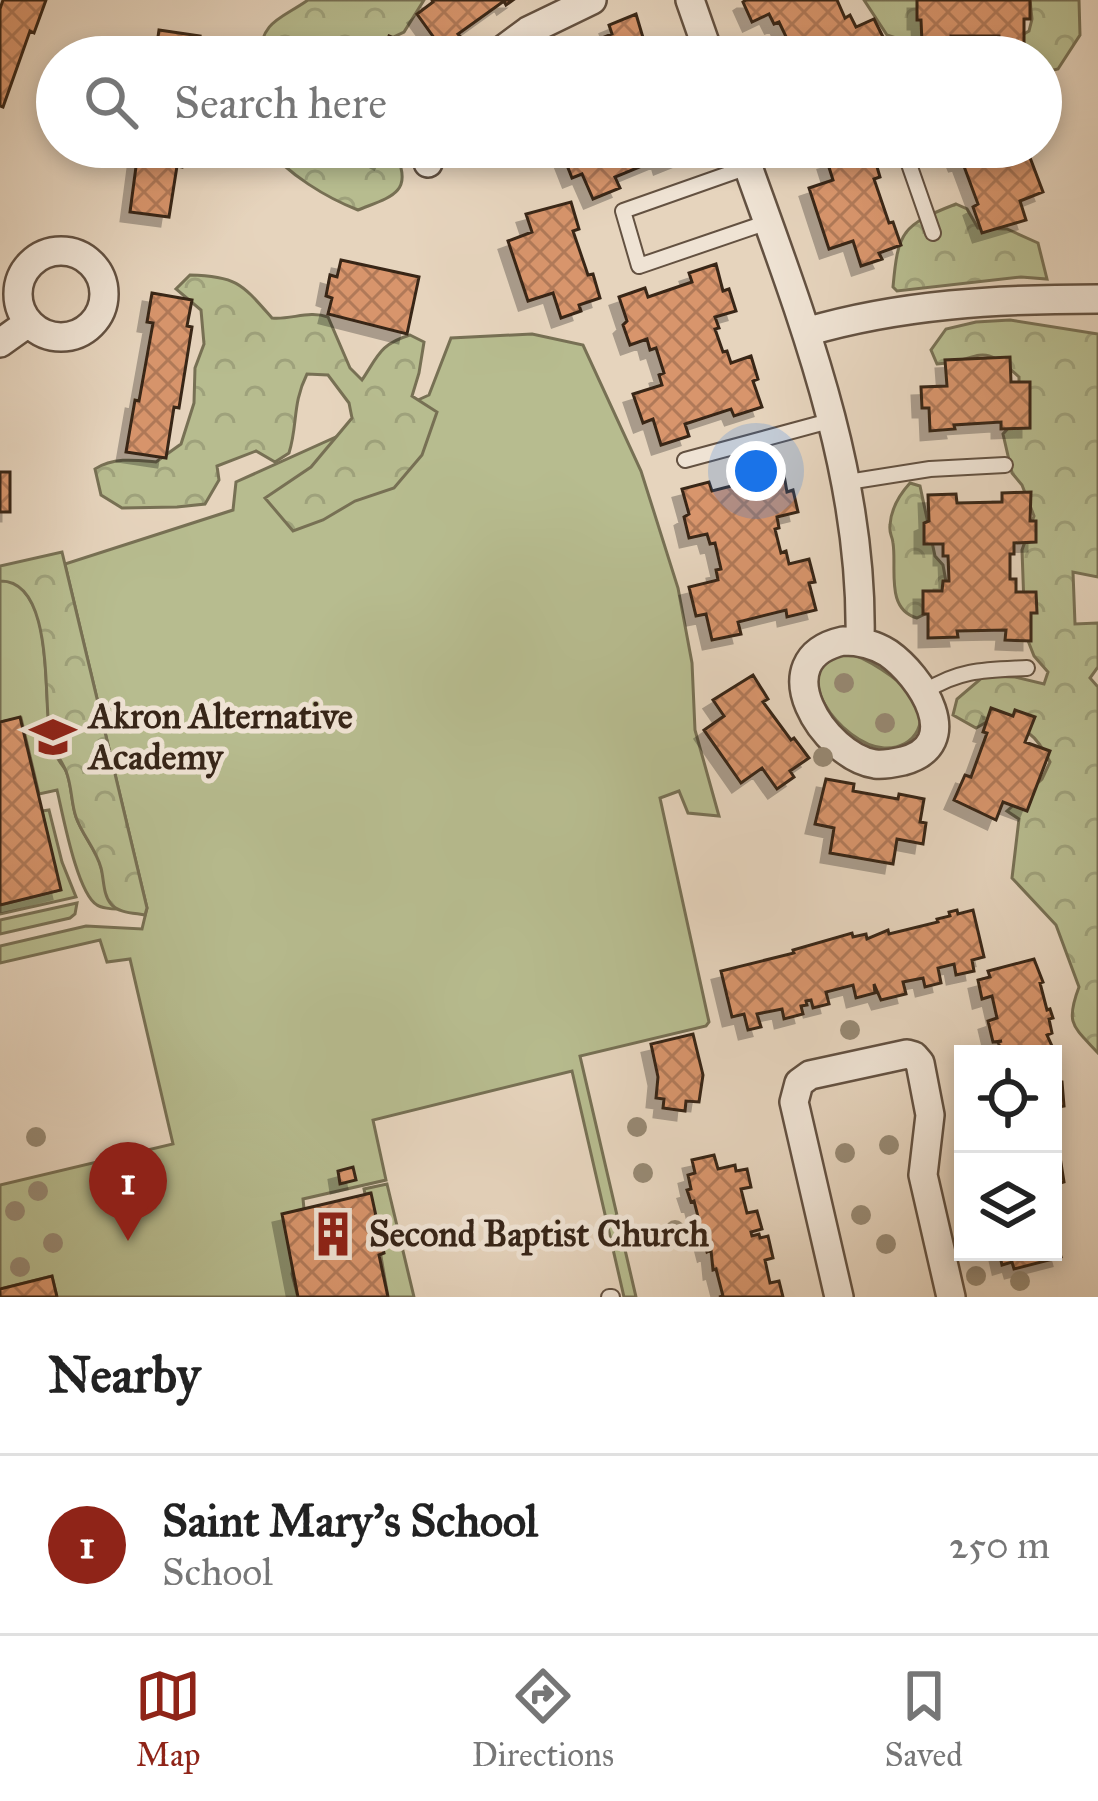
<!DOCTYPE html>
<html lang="en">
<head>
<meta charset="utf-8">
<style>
	body { margin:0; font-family:"IM FELL Great Primer",serif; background:#f2f2f2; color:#222 }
	.controls { position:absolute; right:36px; bottom:36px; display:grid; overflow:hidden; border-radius:0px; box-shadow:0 6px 18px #0003 }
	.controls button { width:108px; height:108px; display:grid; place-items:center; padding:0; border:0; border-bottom:3px solid #e0e0e0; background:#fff; color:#222; font:60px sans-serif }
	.you { position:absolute; left:756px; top:471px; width:42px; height:42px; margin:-30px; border:9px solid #fff; border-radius:50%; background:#1a73e8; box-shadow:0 0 0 18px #1a73e833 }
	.badge { display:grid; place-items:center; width:78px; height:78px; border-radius:50%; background:#8f2418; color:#fff; font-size:39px; font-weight:700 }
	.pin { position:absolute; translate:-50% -99px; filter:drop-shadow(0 3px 6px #0008) }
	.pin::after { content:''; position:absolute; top:63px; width:42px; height:36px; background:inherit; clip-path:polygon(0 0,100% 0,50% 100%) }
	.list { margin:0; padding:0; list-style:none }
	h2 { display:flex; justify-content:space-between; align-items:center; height:156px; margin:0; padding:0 48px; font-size:51px }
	h2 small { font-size:39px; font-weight:400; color:#767676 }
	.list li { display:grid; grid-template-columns:78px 1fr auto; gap:36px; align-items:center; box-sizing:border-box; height:180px; padding:0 48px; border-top:3px solid #e0e0e0 }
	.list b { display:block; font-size:45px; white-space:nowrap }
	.list p { margin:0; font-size:39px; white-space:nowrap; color:#767676 }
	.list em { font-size:39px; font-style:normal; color:#767676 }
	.icon { flex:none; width:66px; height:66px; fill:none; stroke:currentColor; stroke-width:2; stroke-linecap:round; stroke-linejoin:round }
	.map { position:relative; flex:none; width:1098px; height:1297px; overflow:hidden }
	.search { position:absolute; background:#fff; box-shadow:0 6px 18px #0003; left:36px; right:36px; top:36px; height:132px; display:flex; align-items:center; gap:30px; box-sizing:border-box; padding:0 42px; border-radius:66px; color:#767676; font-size:45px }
	.sheet { height:336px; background:#fff }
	nav { display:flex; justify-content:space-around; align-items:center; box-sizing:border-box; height:168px; border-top:3px solid #e0e0e0; background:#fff; font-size:33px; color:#767676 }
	nav a { display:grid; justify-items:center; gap:6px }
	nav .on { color:#8f2418 }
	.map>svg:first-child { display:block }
	.green { fill:#b7bc8f; stroke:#777054; stroke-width:3 }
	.forest { fill:url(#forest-crowns); stroke:#777054; stroke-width:3 }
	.building { fill:url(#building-cross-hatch); stroke:#372518; stroke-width:3; filter:url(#shadow) }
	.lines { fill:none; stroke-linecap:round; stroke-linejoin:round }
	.service-casing { stroke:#635141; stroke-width:18 }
	.minor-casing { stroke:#635141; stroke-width:32 }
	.service { stroke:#efe3d4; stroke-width:14 }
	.minor { stroke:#efe3d4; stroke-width:27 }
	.tree { fill:#978973 }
	.labels { text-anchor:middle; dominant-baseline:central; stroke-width:10; stroke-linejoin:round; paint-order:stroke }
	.poi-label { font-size:36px; font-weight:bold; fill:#372518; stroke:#efe3d4; text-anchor:start }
</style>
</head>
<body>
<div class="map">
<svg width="1098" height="1297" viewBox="0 0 1098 1297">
	<defs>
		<pattern id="forest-crowns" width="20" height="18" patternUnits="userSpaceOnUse" patternTransform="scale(3)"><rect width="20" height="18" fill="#b7bc8f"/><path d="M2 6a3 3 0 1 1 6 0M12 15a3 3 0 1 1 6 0" fill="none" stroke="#9ea17b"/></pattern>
		<pattern id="building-cross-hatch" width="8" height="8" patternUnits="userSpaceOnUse" patternTransform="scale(3)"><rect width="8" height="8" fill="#d8956c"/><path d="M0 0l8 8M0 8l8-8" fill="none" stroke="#b07958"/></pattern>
		<filter id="shadow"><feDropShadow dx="-9" dy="9" stdDeviation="0" flood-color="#0004"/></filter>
	</defs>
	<rect width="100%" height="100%" fill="#e6d4bd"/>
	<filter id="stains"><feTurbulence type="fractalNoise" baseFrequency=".00167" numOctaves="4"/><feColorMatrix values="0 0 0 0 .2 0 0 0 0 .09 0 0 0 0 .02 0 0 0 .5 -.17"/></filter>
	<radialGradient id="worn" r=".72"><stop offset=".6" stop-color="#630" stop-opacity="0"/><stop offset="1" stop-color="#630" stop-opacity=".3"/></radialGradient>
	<path class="green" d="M532 334 583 345 641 471 678 588 692 663 695 730 719 816 688 813 679 791 660 798 709 1022 706 1026 580 1056 636 1297H624L572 1071 373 1120 386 1180 303 1199 304 1209 292 1274 298 1297H57L52 1276 0 1289V1185L173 1144 130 959 107 962 100 940 0 963V946L86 926 142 929 147 908 65 564 233 510 236 482 429 395 451 338Z
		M10 580C61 607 37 708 56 755 57 759 64 767 66 771 72 785 71 802 76 817 81 831 91 844 98 858 105 875 104 897 117 909 112 909 101 908 97 905 77 893 63 815 57 790L39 794 21 718 0 722V581Z
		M848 653C867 658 897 678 910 693 933 717 916 750 884 748 842 746 780 665 848 653Z
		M49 810 62 862 76 897 0 914V905L60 890 42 811Z
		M77 903 75 914 70 918 0 934V920Z
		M387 1184 414 1297H388L370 1193 365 1194 364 1189Z"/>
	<path class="forest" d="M308 0H424L404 32 351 57H259C262 20 281 19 308 0Z
		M864 0H925C923 33 923 35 949 57H883L899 39 887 35Z
		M1030 0H1079L1080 35 1058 69 1041 73V57H1003L1000 52 1010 42 1029 31 1032 19Z
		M267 147H371L397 157C414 194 387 198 358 210 327 198 287 174 267 147Z
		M956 204 967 209 978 228 1007 229 1038 243 1047 279 1021 277 897 291 893 287C898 231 902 225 956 204Z
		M190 275C237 276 242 284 272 318 291 320 309 310 328 317L350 368 362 380C378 356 380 344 410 335L424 342 419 373 412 396 437 412 422 455 394 488 355 501 323 520 293 531 265 498 311 467 352 418 349 403 328 375 307 374C292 404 298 424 289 453L275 462 256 451 217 466 219 480 205 504 177 507 122 508 101 495 95 469C114 457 135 460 156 462L181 444 194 403 195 368 204 344 201 310 176 289Z
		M1010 320 1098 334V577L1073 572 1075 624 1098 623V667L1090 678 1098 687V1053C1073 1026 1065 1024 1079 987L1056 925 1012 878 1019 819 1007 811 1042 779 1050 762C1034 730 1025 729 992 719L976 728 953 715 957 699 984 676 1015 677 1044 684 1048 672 1034 656 1025 633 1022 550 1034 516 1022 485 1012 473 1003 434 1019 416V377C978 339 983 361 937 364L931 350 946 329 976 322Z
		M910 483 920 486 935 556 943 565 948 593 929 612 917 618C885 609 897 568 893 543 892 534 889 535 890 525 891 509 900 494 910 483Z
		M62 552 147 908 145 915C135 913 118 913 111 904 103 895 104 879 101 868 96 849 82 835 76 817 71 803 72 786 66 771 61 759 53 751 50 737 43 701 55 580 0 581V566Z"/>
	<path class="building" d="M3 0H46L34 33 30 31 3 107 0 106V9Z
		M432 0H513L506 5 504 1 458 34 463 40 445 53 417 14 433 2Z
		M746 0H837L845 18 850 15 856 27 874 19 883 37 878 40 886 57H787L784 47 790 45 779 22 774 24 769 14 752 22 743 2Z
		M917 0H1030V19H1024V46H999V36H951V43H922L921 20H917Z
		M636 14 644 41 650 39 657 57H542L541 54 566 43 570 51 612 34 609 25Z
		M159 30 200 36 196 57H155Z
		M389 36 410 45 407 52 416 57H367L372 47 382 52Z
		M145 147H185L182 167 177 166 169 217 130 212 137 159H142Z
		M342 147H390L383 160 363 150 360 156Z
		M569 147H688L690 154 663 165 661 158 615 177 620 188 593 199 582 174 572 178 561 150Z
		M952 147H1026L1043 192 1020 201 1026 220 982 233 973 207 978 204 962 161 958 162Z
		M872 150 880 177 874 179 889 223 893 222 901 245 879 253 882 259 861 266 853 241 829 249 809 188 833 180 827 161Z
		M571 202 579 229 573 231 588 275 593 274 600 298 579 305 581 311 561 318 553 293 528 301 508 241 532 232 526 214Z
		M341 260 419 277 407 334 328 314 332 298 326 296 330 275 337 277Z
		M716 264 723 291 729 289 736 311 715 317 719 328 715 329 723 352 727 351 731 363 751 356 758 379 753 381 762 407 734 416 731 409 685 424 689 436 661 445 653 419 643 423 633 394 662 385 659 375 664 373 656 348 650 350 647 339 630 345 623 325 627 321 619 297 645 288 648 297 692 282 689 273Z
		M152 293 192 300 187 326 192 327 179 408 174 407 166 458 126 452 135 400 139 401 153 323 147 322Z
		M1010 357 1011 382H1030V428L1001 429V422L954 425 955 429 930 431 929 408H922L921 387 947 386 945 360Z
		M782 464 787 492 793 490 798 512 777 517 779 528 775 529 781 553 786 551 789 564 809 559 815 582 809 583 816 610 787 617 786 610 738 622 741 634 712 640 706 614 696 616 689 587 718 580 716 570 721 569 715 543 710 544 707 534 689 538 684 517 689 514 682 489 709 482 712 491 747 482 756 480 754 471Z
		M0 472H10V512H0Z
		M1031 492 1030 521H1036V542L1014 543V554H1010V579H1016V592H1036L1037 613H1031V641L1005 640 1006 630 957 631 958 637 928 638V614H923V591H942L943 581H949L948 556H943V544H924V523L929 521 928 495 956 494 957 503 1002 502V493Z
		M753 675 768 699 763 702 791 740 794 738 809 758 790 771 794 777 777 789 762 768 741 783 704 730 724 716 713 700Z
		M991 708 1013 716 1015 710 1035 717 1025 742 1050 751 1027 811 1003 802 996 820 954 800 965 775 971 777 987 733 983 732Z
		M20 717 61 890 0 905V722Z
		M826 779 854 784 853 791 898 799 899 794 924 799 920 822 926 823 923 844 897 839 893 864 830 853 834 828 815 824Z
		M957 910 958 914 973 910 984 957 972 960 974 971 956 975 954 964 938 968 941 983 925 987 923 978 903 982 906 994 881 1000 874 984 875 993 856 998 853 985 826 992 829 1004 813 1008 811 1000 806 1001 807 1005 801 1006 803 1014 784 1019 782 1009 757 1014 761 1027 748 1030 744 1014 732 1017 721 971 794 953 793 950 852 933 853 937 866 934 867 939 888 930 889 934 938 922 937 919 950 916 949 912Z
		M1034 959 1043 982 1040 983 1047 1010 1050 1009 1053 1018 1049 1019 1052 1033 1047 1035 1056 1055 991 1054 990 1050 1000 1047 998 1042 1002 1041 993 1042 988 1021 997 1018 992 996 982 999 978 980 990 977 988 971Z
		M693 1034 703 1075 699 1102 686 1101 685 1111 663 1108 664 1099 656 1098 658 1077 651 1044Z
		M1053 1060 1059 1082H1062L1064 1106 1053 1108Z
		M1053 1140 1057 1157H1060L1064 1182 1053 1185Z
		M714 1155 718 1169 735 1165 736 1171 747 1169 751 1187 741 1189 747 1213 757 1211 762 1229 751 1232 752 1236 759 1234 760 1238 768 1236 773 1258 765 1260 770 1283 779 1281 783 1297H719L723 1296 716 1269 713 1270 711 1250 707 1252 694 1201 691 1202 687 1190 691 1189 688 1175 695 1173 692 1160Z
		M353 1167 356 1180 340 1184 338 1171Z
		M371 1193 384 1253 379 1255 388 1297H298L282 1214Z
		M1053 1226 1060 1242 1057 1243 1061 1257 1014 1269 1012 1262 1002 1265 999 1252H1053Z
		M52 1276 57 1297H0V1289Z"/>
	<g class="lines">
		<g class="service-casing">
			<path id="service" d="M903 147 933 233
				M747 163 783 147
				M748 167 623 211 639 266 768 222
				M685 460 833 420
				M848 482 930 469 1005 465
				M926 691C960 669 987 670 1027 668
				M609 1297H612"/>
		</g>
		<g class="minor-casing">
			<path id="minor" d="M690 0 710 57
				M493 57 528 31 592 0
				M741 147C798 308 864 468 860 641
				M428 163 432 147
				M18 294a43 43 0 1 1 86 0a43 43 0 1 1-86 0Z
				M806 332C901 304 999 299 1098 299
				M0 343 28 323
				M843 641C859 641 874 644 888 653 921 676 966 744 903 761 894 763 883 765 875 764 824 756 762 659 843 641Z
				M839 1297 794 1102 799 1083 810 1075 907 1054 914 1056 920 1063 930 1115 923 1175 951 1297"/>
		</g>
		<use href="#service" class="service"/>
		<use href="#minor" class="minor"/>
	</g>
	<g class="tree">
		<circle cx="844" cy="683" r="10"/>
		<circle cx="885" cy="723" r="10"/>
		<circle cx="823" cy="757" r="10"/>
		<circle cx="850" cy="1030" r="10"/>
		<circle cx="637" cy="1127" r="10"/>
		<circle cx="36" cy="1137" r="10"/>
		<circle cx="889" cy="1145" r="10"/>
		<circle cx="845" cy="1153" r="10"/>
		<circle cx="643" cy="1173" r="10"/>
		<circle cx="38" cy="1191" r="10"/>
		<circle cx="15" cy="1211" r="10"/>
		<circle cx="861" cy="1215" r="10"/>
		<circle cx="675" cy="1230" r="10"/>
		<circle cx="53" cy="1243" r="10"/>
		<circle cx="886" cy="1244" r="10"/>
		<circle cx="20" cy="1267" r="10"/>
		<circle cx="976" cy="1276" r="10"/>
		<circle cx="1020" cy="1281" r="10"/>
	</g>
	<defs>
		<g id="school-bare" transform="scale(3.6)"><path d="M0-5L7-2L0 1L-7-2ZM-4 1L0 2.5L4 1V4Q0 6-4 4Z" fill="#8f2418" stroke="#efe3d4" stroke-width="2.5" paint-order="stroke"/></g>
		<g id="building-bare" transform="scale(3.6)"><path d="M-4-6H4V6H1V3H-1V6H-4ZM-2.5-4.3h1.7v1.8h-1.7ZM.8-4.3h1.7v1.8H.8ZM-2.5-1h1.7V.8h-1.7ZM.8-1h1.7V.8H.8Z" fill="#8f2418" stroke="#efe3d4" stroke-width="2.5" paint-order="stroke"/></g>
	</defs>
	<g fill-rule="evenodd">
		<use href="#school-bare" x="53" y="737"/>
		<use href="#building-bare" x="333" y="1234"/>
	</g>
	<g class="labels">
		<g class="poi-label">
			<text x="89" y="716">Akron Alternative<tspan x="89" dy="41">Academy</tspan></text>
			<text x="369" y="1234">Second Baptist Church</text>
		</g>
	</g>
	<rect width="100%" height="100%" filter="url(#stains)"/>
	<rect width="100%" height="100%" fill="url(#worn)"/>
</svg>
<div class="controls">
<button><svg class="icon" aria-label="locate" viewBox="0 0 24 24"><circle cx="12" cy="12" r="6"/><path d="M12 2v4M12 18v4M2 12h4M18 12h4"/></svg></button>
<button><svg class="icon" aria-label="layers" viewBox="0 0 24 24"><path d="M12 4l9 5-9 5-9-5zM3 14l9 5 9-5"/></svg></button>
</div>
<div class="you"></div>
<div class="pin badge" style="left:128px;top:1241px">1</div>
<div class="search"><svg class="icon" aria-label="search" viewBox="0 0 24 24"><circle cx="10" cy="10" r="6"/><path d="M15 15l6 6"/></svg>Search here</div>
</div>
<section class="sheet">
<h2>Nearby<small></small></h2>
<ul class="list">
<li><span class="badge">1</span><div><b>Saint Mary's School</b><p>School</p></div><em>250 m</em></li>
</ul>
</section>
<nav>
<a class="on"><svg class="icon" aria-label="map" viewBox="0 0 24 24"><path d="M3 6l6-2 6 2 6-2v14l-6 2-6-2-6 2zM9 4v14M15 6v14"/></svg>Map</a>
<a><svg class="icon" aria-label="directions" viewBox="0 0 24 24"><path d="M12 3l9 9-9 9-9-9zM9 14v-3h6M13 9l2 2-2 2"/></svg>Directions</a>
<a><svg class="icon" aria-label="saved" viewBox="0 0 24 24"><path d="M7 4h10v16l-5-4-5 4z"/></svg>Saved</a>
</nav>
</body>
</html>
